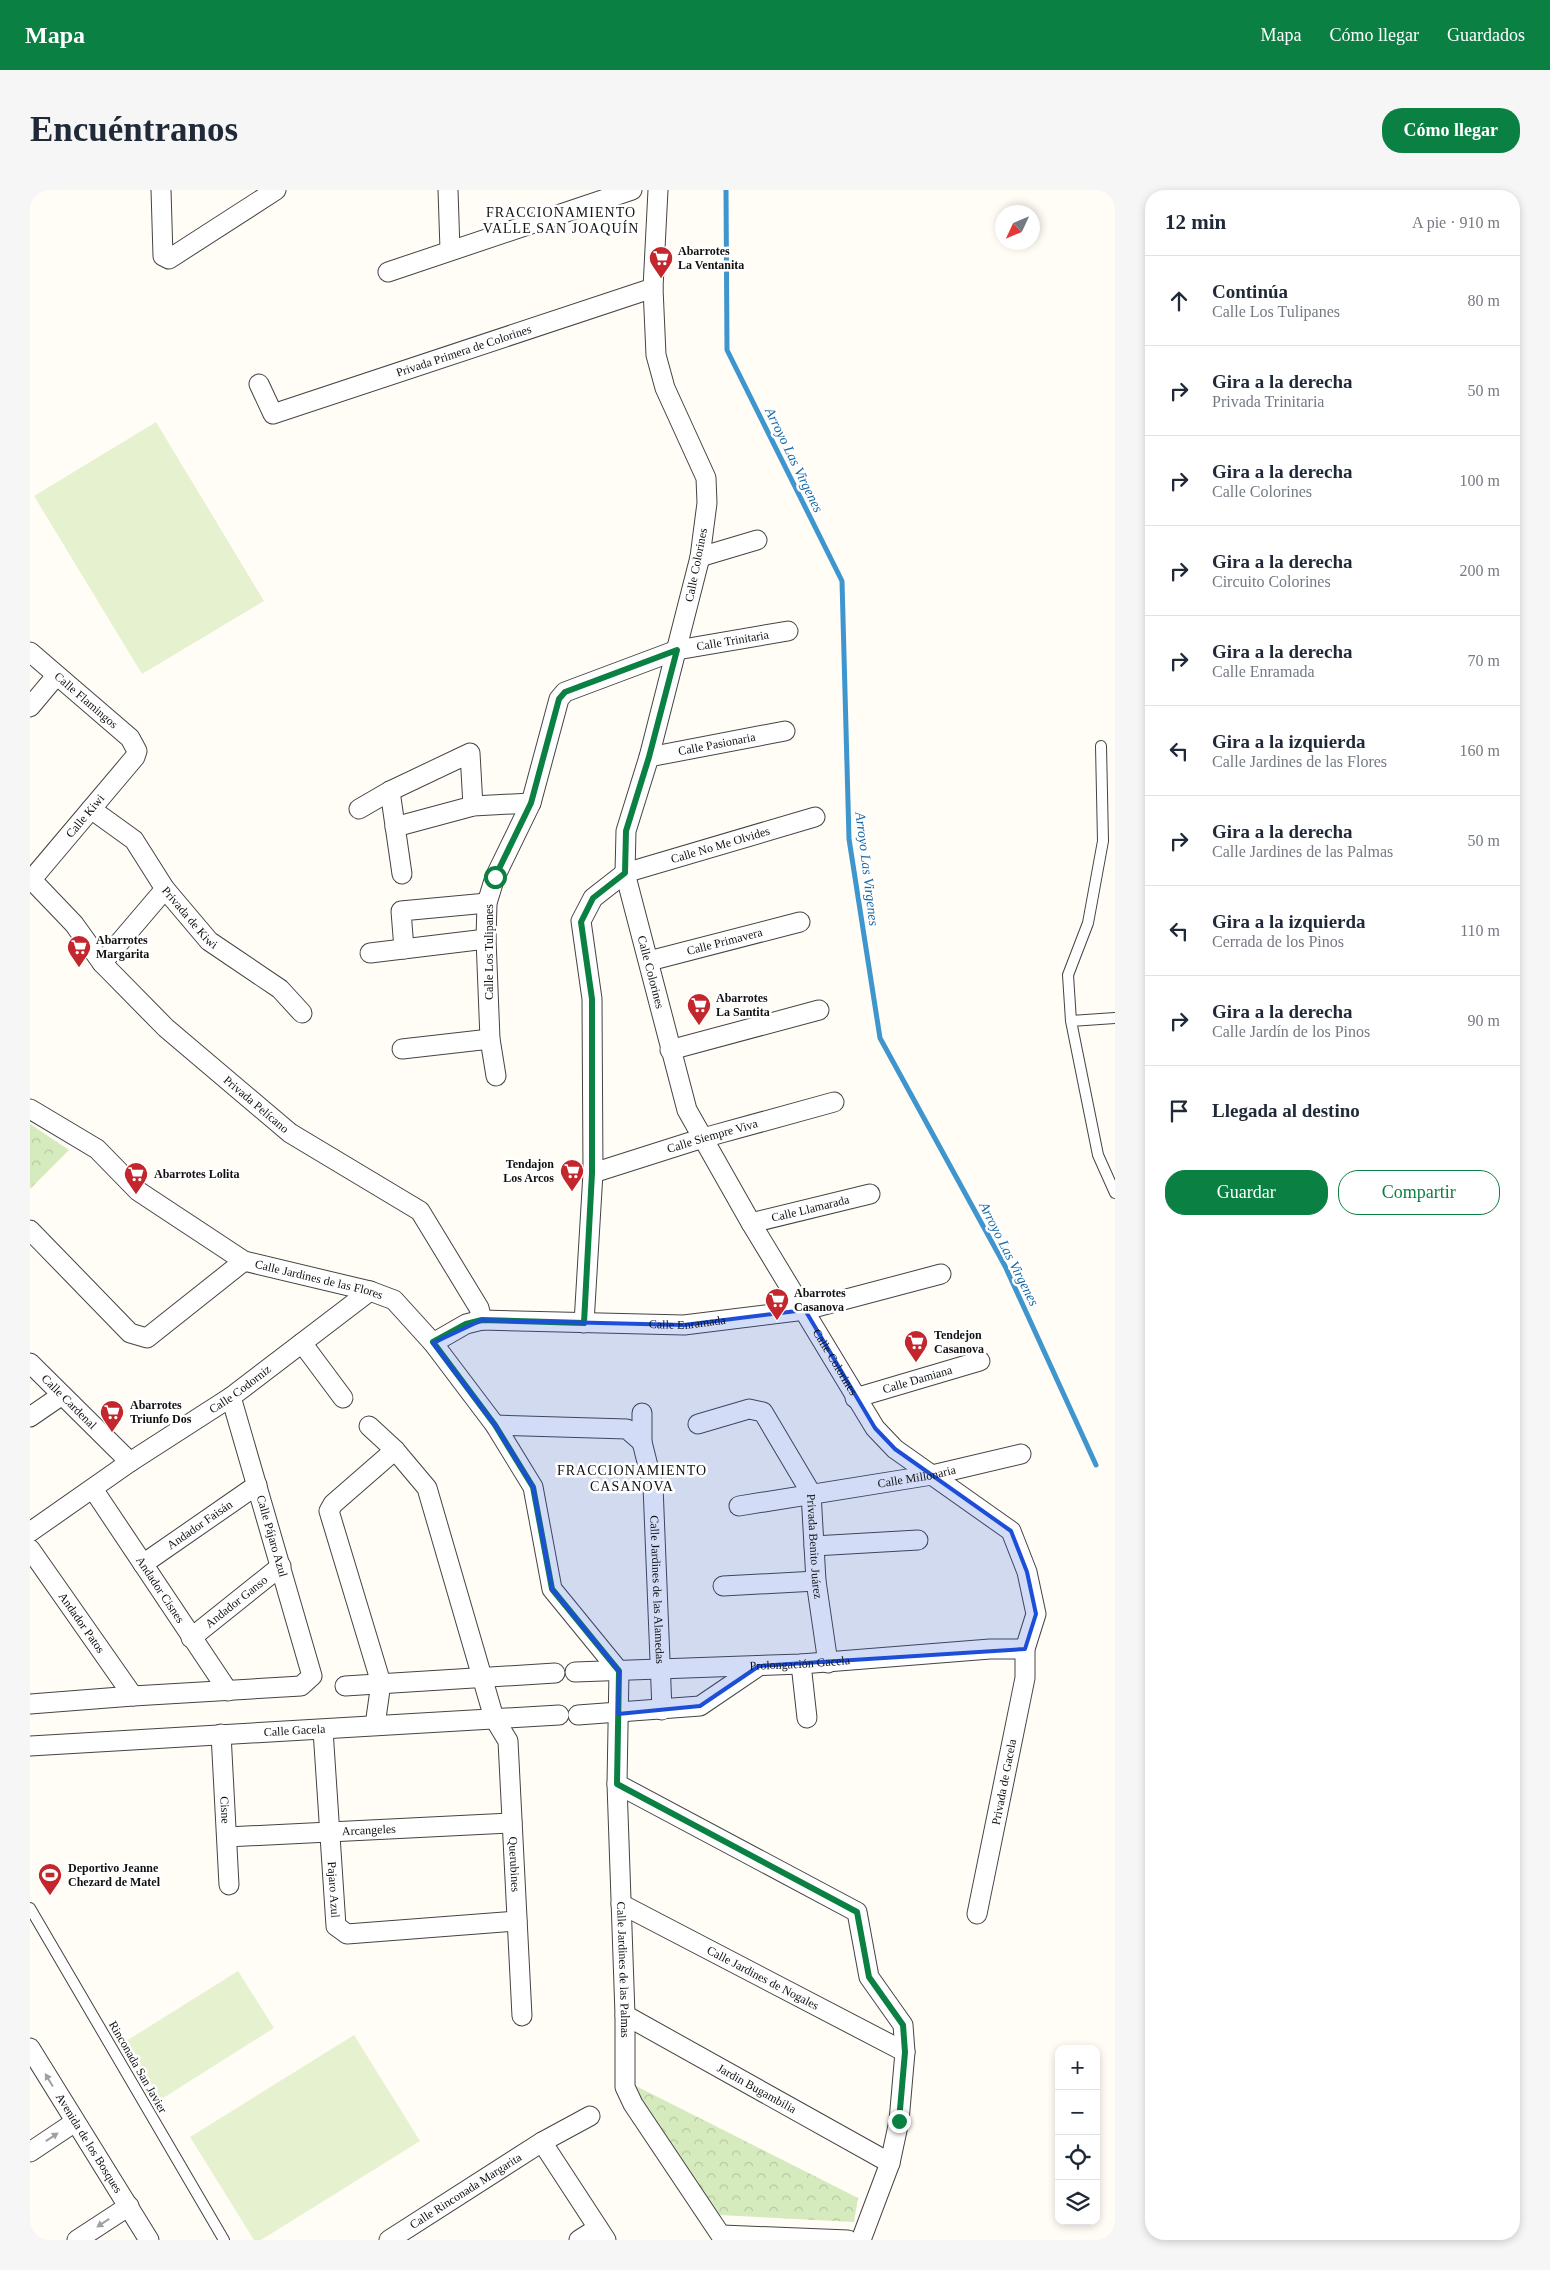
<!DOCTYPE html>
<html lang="es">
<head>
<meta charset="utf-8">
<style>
	body { margin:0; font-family:Georgia,serif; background:#f6f6f7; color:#1f2937 }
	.controls { position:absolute; right:15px; bottom:15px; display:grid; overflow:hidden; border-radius:10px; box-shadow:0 2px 8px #0003 }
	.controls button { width:45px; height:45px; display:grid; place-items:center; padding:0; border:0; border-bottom:1px solid #e0e1e3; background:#fff; color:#1f2937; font:25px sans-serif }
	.compass { position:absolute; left:965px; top:15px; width:45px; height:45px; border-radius:50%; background:#fff; box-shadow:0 2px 8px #0003; rotate:226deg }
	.stop { position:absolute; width:15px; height:15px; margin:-11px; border:4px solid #0b8043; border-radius:50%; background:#fff }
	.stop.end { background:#0b8043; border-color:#fff; box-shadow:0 1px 5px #0008 }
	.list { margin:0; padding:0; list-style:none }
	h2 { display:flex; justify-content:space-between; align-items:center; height:65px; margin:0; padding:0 20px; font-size:21px }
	h2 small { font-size:16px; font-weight:400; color:#747a83 }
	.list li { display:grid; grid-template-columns:32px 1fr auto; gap:15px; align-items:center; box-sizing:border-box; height:90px; padding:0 20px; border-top:1px solid #e0e1e3 }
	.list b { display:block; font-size:19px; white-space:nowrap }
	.list p { margin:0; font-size:16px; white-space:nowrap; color:#747a83 }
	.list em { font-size:16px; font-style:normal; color:#747a83 }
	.actions { display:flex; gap:10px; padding:15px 20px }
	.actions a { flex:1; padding:11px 0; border:1px solid #0b8043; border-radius:20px; text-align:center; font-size:18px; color:#0b8043 }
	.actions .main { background:#0b8043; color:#fff }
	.icon { flex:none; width:28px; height:28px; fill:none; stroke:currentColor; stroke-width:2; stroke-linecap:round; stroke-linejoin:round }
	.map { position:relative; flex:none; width:1085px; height:2050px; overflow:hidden; border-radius:20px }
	header { display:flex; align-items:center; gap:30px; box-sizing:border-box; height:70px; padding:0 25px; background:#0b8043; color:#fff }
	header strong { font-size:24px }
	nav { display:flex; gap:28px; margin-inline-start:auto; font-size:18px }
	.intro { display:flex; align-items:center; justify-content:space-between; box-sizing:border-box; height:120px; padding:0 30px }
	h1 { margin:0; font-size:35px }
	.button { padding:12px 22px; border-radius:20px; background:#0b8043; color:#fff; font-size:18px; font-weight:700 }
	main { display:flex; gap:30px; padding:0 30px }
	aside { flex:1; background:#fff; border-radius:20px; box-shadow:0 2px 8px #0003 }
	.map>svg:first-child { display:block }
	.park { fill:url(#park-crowns) }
	.pitch { fill:#e6f2cf }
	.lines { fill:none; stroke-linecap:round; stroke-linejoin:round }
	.stream { stroke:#3f96cf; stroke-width:5 }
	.service-casing { stroke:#444; stroke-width:12 }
	.minor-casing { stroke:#444; stroke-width:21 }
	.service { stroke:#fff; stroke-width:10 }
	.minor { stroke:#fff; stroke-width:19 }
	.oneway { fill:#a0a0a0 }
	.route { stroke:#0b8043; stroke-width:6 }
	.marked { fill:#1d4ed8; fill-opacity:0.2; stroke:#1d4ed8; stroke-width:4; stroke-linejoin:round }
	.labels { text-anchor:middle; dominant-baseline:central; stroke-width:5; stroke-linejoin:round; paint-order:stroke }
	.poi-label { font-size:12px; font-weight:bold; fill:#111; stroke:#fff; text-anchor:start }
	.street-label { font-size:12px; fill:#111; stroke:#fff }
	.neighbourhood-label { font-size:14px; letter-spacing:1px; fill:#111; stroke:#fff }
	.water-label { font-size:14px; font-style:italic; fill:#1768a6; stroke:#fff }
</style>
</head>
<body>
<header>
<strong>Mapa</strong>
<nav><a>Mapa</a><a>Cómo llegar</a><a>Guardados</a></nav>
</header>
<div class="intro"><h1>Encuéntranos</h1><a class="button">Cómo llegar</a></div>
<main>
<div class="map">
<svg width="1085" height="2050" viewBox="0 0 1085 2050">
	<defs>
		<pattern id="park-crowns" width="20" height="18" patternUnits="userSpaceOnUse" patternTransform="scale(1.25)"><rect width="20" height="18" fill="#d5ebbd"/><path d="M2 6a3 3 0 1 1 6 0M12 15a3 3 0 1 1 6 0" fill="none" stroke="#b6c8a1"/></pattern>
	</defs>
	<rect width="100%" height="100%" fill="#fffdf5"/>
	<path class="park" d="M0 934 39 960 0 999Z
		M602 1894 828 2008 824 2032 689 2025Z"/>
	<path class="pitch" d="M126 232 234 411 112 484 4 306Z
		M208 1781 244 1838 130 1910 93 1853Z
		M324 1845 390 1951 231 2050H224L160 1947Z"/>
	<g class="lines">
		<path class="stream" d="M696 0 697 160 812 391 819 649 850 848 975 1076 1066 1275"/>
		<g class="service-casing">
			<path id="service" d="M1071 556 1073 651 1058 733 1038 785 1041 831 1085 828
				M1041 831 1068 965 1085 1003
				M0 1718 194 2050"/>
		</g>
		<g class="minor-casing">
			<g id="minor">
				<path d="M131 0 133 66 139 69 246 0"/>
				<path d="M418 0 420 60"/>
				<path id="s1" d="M628 0 623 98 626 165 635 198 676 288 677 313 670 367 619 567 596 641 595 683 657 920 721 1033 845 1238 865 1259 981 1341 997 1382 1006 1424 995 1459V1488L947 1724"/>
				<path d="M358 82 602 0"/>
				<path id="s2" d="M229 194 243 224 623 98"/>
				<path d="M670 367 727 350"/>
				<path id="s3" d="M0 462 100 548 107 561 105 567 2 689"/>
				<path d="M0 517 26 486"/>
				<path id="s4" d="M619 567 755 541"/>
				<path d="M360 601 372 684"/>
				<path id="s5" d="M61 619 104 650 135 699 179 751 250 799 272 823"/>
				<path d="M329 619 360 601 440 563 443 616"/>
				<path d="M365 637 443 616 501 613"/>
				<path id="s6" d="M0 688 44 734 72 773 136 838 260 943 390 1021 449 1118 452 1130"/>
				<path d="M374 759 371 721 457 713"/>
				<path d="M340 763 456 749"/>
				<path id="s7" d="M619 771 770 732"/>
				<path d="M72 773 135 699"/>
				<path d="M372 859 460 849"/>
				<path d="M640 860 789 820"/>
				<path id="s8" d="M466 886 460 849 456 749 457 713 465 687 501 613 529 509 535 502 647 460 758 441"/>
				<path id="s9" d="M0 919 67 959 108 1001 214 1071 340 1101 364 1110 403 1153 465 1235 503 1297 522 1399 589 1481 587 1594 595 1825V1897L603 1914 694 2050"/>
				<path id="s10" d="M563 983 673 948 804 912"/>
				<path id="s11" d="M721 1033 840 1004"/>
				<path d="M0 1040 100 1143 117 1148 214 1071"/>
				<path id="s12" d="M554 1133 563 983 562 809 551 731 563 708 595 683 785 627"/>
				<path d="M272 1153 313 1208"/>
				<path id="s13" d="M403 1153 436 1134 452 1130 654 1135 775 1120 911 1084"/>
				<path id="s14" d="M0 1173 100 1272"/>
				<path id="s15" d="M825 1208 950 1171"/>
				<path id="s16" d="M612 1223V1252L623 1296 632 1520"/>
				<path d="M0 1227 32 1205"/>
				<path id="s17" d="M668 1234 719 1219 733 1222 781 1303 786 1391 798 1473"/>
				<path d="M465 1235 597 1239 612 1252"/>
				<path id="s18" d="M339 1236 365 1260 397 1298 464 1528 478 1551 492 1826"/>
				<path id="s19" d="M63 1299 198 1501"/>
				<path id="s20" d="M709 1316 902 1285 991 1264"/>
				<path id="s21" d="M0 1342 100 1272 201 1207 340 1101"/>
				<path d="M784 1356 888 1350"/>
				<path id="s22" d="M0 1359 103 1506"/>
				<path id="s23" d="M113 1374 227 1295"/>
				<path d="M693 1396 786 1391"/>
				<path id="s24" d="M161 1448 251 1376"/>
				<path d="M771 1474 777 1528"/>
				<path id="s25" d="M545 1482 771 1474 960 1459H995"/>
				<path d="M315 1496 525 1483"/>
				<path d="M0 1514 103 1506 271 1496 282 1486 201 1207"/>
				<path d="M548 1525 670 1516 729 1476"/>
				<path d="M345 1535 351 1493 299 1321 303 1314 365 1260"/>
				<path id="s26" d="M293 1540 306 1736 317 1744 487 1731"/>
				<path id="s27" d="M191 1544 199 1695"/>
				<path id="s28" d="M0 1556 529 1525"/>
				<path d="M587 1594 827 1722 839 1787 873 1835 875 1862 869 1931 860 1973 831 2050"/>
				<path id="s29" d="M197 1647 482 1633"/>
				<path id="s30" d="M591 1714 875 1862"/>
				<path id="s31" d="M595 1825 860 1973"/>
				<path id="s32" d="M0 1858 119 2050"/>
				<path d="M512 1952 576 2050"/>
				<path d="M0 1962 45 1932"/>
				<path d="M692 2045 818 2050"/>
				<path d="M47 2050 99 2016"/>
				<path id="s33" d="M359 2050 512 1952 560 1926"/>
				<path d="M549 2050 568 2038"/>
			</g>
		</g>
		<use href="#service" class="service"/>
		<use href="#minor" class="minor"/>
	</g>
	<defs><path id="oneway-solid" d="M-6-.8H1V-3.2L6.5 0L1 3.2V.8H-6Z" transform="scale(1.25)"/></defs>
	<g class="oneway">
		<use href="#oneway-solid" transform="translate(19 1890) rotate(-121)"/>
		<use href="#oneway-solid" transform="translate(22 1947) rotate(-34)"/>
		<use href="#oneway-solid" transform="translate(73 2033) rotate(147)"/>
	</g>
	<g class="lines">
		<path class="route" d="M465 687 501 613 529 509 535 502 647 460 619 567 596 641 595 683 563 708 551 732 562 809V983L554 1133 452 1130 436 1134 403 1152 465 1235 503 1297 522 1399 589 1481 587 1594 827 1722 839 1787 873 1835 875 1862 869 1931"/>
	</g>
	<path class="marked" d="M775 1120 845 1238 865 1259 981 1341 997 1382 1006 1424 995 1459 729 1476 670 1516 588 1524 589 1481 522 1399 503 1297 465 1235 403 1153 452 1130 654 1135Z"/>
	<defs>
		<g id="supermarket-pin" transform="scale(1.25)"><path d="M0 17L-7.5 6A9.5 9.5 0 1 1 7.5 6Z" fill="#c4262e" stroke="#fff"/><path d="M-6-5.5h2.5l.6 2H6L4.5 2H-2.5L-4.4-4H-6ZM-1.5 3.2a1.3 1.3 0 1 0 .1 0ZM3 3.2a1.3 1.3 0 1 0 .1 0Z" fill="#fff"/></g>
		<g id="stadium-pin" transform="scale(1.25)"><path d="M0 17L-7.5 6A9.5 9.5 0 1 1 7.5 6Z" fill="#c4262e" stroke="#fff"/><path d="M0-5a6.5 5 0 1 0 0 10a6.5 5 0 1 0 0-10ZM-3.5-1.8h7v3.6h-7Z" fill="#fff"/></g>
	</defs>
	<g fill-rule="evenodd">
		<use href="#supermarket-pin" x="631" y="68"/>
		<use href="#supermarket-pin" x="49" y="757"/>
		<use href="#supermarket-pin" x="669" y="815"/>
		<use href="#supermarket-pin" x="542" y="981"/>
		<use href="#supermarket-pin" x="106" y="984"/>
		<use href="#supermarket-pin" x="747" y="1110"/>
		<use href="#supermarket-pin" x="886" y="1152"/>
		<use href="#supermarket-pin" x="82" y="1222"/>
		<use href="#stadium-pin" x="20" y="1685"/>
	</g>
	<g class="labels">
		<g class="poi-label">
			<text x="648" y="61">Abarrotes<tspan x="648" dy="14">La Ventanita</tspan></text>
			<text x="66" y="750">Abarrotes<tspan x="66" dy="14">Margarita</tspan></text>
			<text x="686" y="808">Abarrotes<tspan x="686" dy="14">La Santita</tspan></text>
			<text x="524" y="974" text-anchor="end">Tendajon<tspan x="524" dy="14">Los Arcos</tspan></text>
			<text x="124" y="984">Abarrotes Lolita</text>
			<text x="764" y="1103">Abarrotes<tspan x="764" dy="14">Casanova</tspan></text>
			<text x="904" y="1145">Tendejon<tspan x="904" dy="14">Casanova</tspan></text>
			<text x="100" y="1215">Abarrotes<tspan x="100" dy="14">Triunfo Dos</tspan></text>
			<text x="38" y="1678">Deportivo Jeanne<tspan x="38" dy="14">Chezard de Matel</tspan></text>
		</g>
		<g class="street-label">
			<text stroke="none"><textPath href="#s2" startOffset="234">Privada Primera de Colorines</textPath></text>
			<text transform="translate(666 375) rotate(-79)">Calle Colorines</text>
			<text stroke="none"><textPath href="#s8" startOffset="576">Calle Trinitaria</textPath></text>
			<text stroke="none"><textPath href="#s3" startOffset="74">Calle Flamingos</textPath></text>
			<text stroke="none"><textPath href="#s4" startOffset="69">Calle Pasionaria</textPath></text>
			<text transform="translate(55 626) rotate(-50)">Calle Kiwi</text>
			<text stroke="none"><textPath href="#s12" startOffset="569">Calle No Me Olvides</textPath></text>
			<text stroke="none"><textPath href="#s5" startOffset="149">Privada de Kiwi</textPath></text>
			<text stroke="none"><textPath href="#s7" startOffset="78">Calle Primavera</textPath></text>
			<text transform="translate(459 762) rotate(-90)">Calle Los Tulipanes</text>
			<text stroke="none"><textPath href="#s1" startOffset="806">Calle Colorines</textPath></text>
			<text stroke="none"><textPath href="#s6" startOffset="321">Privada Pelícano</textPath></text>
			<text stroke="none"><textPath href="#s10" startOffset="125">Calle Siempre Viva</textPath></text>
			<text stroke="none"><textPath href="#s11" startOffset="61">Calle Llamarada</textPath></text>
			<text stroke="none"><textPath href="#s9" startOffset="341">Calle Jardines de las Flores</textPath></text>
			<text stroke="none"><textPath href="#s13" startOffset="260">Calle Enramada</textPath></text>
			<text stroke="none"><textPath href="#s1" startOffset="1241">Calle Colorines</textPath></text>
			<text stroke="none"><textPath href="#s15" startOffset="65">Calle Damiana</textPath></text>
			<text stroke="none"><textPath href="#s21" startOffset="254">Calle Codorniz</textPath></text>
			<text stroke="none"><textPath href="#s14" startOffset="55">Calle Cardenal</textPath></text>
			<text stroke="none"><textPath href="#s20" startOffset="180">Calle Millonaria</textPath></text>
			<text stroke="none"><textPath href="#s23" startOffset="69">Andador Faisán</textPath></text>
			<text transform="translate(242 1346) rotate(74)">Calle Pájaro Azul</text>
			<text stroke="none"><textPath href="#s17" startOffset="215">Privada Benito Juárez</textPath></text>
			<text stroke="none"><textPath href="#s16" startOffset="178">Calle Jardines de las Alamedas</textPath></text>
			<text stroke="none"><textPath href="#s19" startOffset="121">Andador Cisnes</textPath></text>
			<text stroke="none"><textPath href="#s24" startOffset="58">Andador Ganso</textPath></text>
			<text stroke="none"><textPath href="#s22" startOffset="90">Andador Patos</textPath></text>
			<text stroke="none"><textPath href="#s25" startOffset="225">Prolongación Gacela</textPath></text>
			<text stroke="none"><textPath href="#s28" startOffset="265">Calle Gacela</textPath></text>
			<text transform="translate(974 1592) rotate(-79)">Privada de Gacela</text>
			<text stroke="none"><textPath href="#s27" startOffset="76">Cisne</textPath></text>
			<text stroke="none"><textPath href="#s29" startOffset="142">Arcangeles</textPath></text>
			<text stroke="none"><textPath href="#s18" startOffset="475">Querubines</textPath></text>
			<text stroke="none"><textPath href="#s26" startOffset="160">Pajaro Azul</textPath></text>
			<text stroke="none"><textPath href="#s9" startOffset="1161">Calle Jardines de las Palmas</textPath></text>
			<text stroke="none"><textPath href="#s30" startOffset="160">Calle Jardines de Nogales</textPath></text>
			<text transform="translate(108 1877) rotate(60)">Rinconada San Javier</text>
			<text stroke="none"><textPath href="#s31" startOffset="151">Jardin Bugambilia</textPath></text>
			<text stroke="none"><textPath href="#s32" startOffset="112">Avenida de los Bosques</textPath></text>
			<text stroke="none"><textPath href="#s33" startOffset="91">Calle Rinconada Margarita</textPath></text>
		</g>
		<g class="neighbourhood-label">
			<text x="531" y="22">FRACCIONAMIENTO<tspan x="531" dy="16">VALLE SAN JOAQUÍN</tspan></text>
			<text x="602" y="1280">FRACCIONAMIENTO<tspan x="602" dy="16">CASANOVA</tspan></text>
		</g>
		<g class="water-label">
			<text transform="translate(764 270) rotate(64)">Arroyo Las Virgenes</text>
			<text transform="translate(837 679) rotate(83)">Arroyo Las Virgenes</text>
			<text transform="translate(979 1064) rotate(63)">Arroyo Las Virgenes</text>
		</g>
	</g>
</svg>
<div class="controls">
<button>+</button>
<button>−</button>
<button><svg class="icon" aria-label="locate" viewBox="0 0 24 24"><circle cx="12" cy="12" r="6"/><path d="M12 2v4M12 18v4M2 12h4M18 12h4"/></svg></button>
<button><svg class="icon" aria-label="layers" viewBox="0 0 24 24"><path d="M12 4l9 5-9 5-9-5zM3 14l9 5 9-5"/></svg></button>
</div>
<svg class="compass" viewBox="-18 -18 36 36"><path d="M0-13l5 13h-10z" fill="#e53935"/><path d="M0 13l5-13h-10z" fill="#747a83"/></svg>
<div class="stop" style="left:465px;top:687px"></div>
<div class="stop end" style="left:869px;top:1931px"></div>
</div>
<aside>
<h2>12 min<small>A pie · 910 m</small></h2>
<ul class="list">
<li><svg class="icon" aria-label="ahead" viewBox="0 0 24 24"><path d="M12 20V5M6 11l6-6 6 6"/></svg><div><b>Continúa</b><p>Calle Los Tulipanes</p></div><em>80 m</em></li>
<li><svg class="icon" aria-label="right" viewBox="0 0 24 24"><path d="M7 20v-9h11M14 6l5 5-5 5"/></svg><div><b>Gira a la derecha</b><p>Privada Trinitaria</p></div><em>50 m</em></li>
<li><svg class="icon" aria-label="right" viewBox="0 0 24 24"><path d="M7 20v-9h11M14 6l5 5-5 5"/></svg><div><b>Gira a la derecha</b><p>Calle Colorines</p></div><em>100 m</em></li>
<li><svg class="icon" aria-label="right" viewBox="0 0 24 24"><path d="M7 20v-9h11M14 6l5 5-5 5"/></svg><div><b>Gira a la derecha</b><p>Circuito Colorines</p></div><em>200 m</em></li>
<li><svg class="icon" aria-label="right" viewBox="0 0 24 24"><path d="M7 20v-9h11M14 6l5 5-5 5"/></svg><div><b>Gira a la derecha</b><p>Calle Enramada</p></div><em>70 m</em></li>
<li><svg class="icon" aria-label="left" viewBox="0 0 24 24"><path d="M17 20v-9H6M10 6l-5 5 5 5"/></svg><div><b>Gira a la izquierda</b><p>Calle Jardines de las Flores</p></div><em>160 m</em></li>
<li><svg class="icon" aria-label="right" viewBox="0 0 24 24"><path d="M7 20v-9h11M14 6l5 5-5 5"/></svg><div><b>Gira a la derecha</b><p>Calle Jardines de las Palmas</p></div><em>50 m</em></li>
<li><svg class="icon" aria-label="left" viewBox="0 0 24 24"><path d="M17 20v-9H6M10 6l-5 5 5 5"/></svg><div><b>Gira a la izquierda</b><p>Cerrada de los Pinos</p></div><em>110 m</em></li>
<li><svg class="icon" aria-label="right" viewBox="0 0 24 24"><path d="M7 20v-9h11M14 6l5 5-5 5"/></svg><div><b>Gira a la derecha</b><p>Calle Jardín de los Pinos</p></div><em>90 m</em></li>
<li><svg class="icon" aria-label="arrive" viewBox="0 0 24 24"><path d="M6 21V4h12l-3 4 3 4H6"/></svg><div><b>Llegada al destino</b></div></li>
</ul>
<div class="actions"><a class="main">Guardar</a><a>Compartir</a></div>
</aside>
</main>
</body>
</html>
